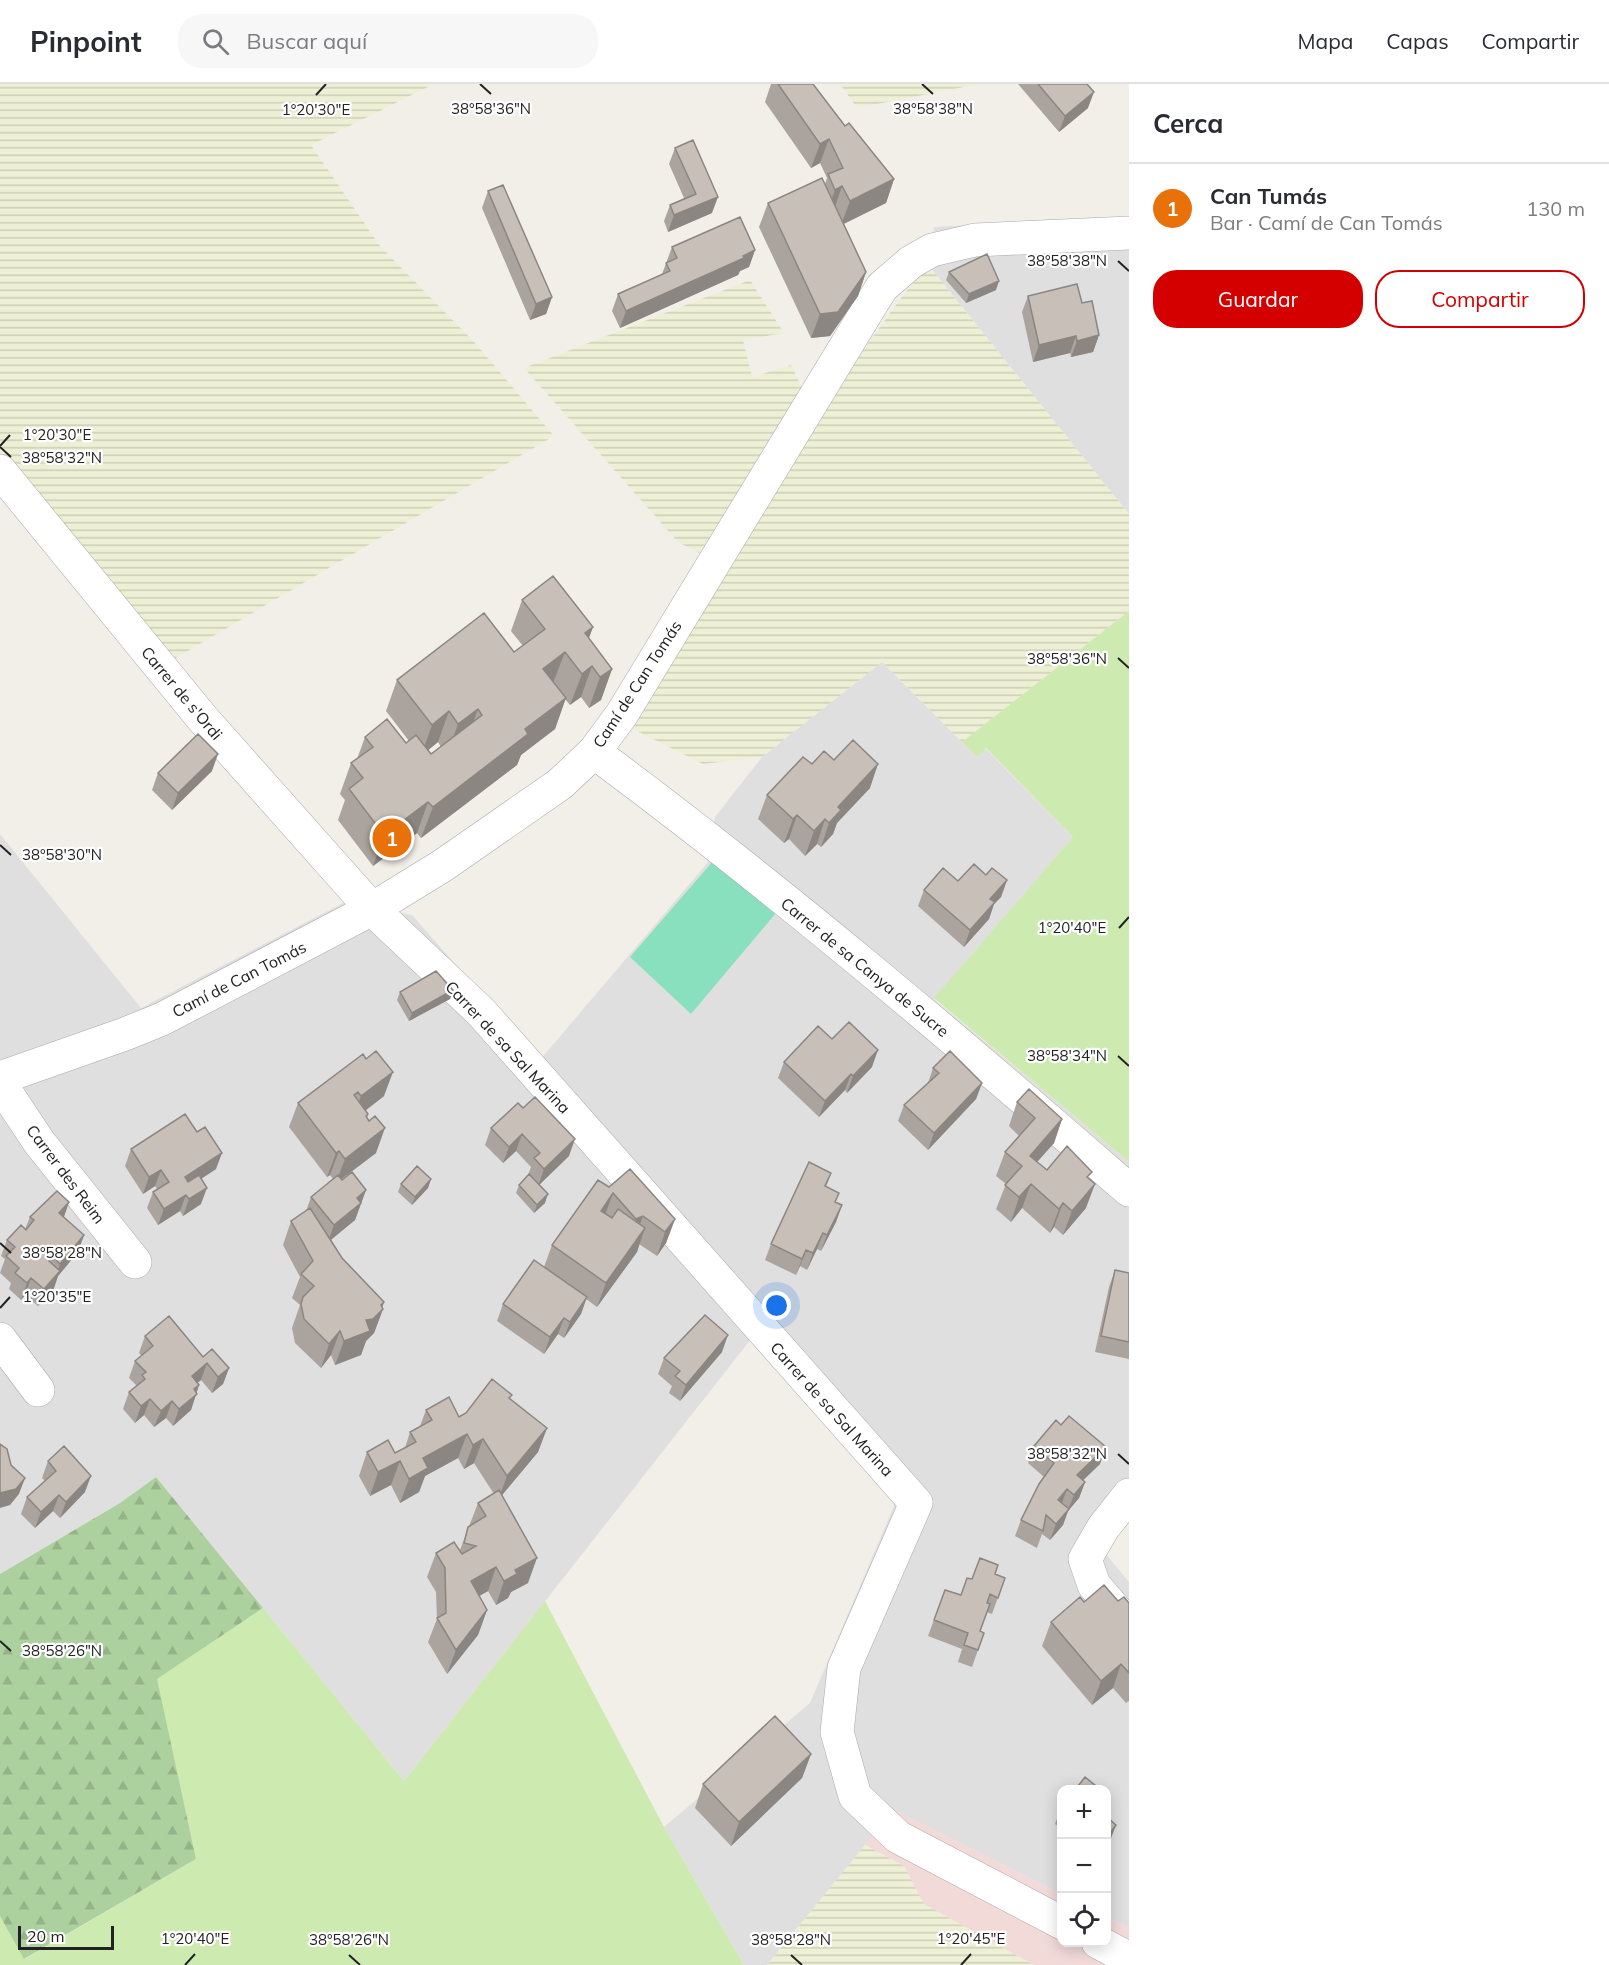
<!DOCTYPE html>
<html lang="es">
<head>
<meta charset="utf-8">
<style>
	body { margin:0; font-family:Mulish,sans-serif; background:#f7f7f7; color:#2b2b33 }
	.controls { position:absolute; right:18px; bottom:18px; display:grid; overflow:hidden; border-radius:12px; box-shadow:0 3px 15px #0003 }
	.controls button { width:54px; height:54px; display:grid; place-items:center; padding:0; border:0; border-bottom:2px solid #e1e1e2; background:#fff; color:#2b2b33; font:30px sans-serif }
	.scale { position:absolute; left:18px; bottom:15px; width:96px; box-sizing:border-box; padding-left:6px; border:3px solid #222; border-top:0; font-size:16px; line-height:21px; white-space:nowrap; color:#222; -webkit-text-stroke:4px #fff; paint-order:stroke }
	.you { position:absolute; left:777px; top:1222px; width:21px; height:21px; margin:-15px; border:4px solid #fff; border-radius:50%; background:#1a73e8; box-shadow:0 0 0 9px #1a73e833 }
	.badge { display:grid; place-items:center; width:39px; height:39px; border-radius:50%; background:#d40000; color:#fff; font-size:20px; font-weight:700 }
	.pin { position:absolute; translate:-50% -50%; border:3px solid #fff; box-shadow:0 2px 6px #0006 }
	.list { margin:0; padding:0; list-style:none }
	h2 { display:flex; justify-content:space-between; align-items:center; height:78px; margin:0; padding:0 24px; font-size:26px }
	h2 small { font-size:20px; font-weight:400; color:#7c7c81 }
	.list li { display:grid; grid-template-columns:39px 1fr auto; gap:18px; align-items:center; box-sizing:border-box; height:90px; padding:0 24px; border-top:2px solid #e1e1e2 }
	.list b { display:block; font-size:22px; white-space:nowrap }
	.list p { margin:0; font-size:20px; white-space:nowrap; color:#7c7c81 }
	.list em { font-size:20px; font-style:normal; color:#7c7c81 }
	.actions { display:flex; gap:12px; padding:18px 24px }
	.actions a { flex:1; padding:14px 0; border:2px solid #d40000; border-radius:24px; text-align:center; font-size:21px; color:#d40000 }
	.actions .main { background:#d40000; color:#fff }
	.icon { flex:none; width:33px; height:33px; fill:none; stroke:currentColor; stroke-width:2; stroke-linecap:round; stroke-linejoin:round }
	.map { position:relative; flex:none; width:1129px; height:1881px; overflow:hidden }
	header { display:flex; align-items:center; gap:36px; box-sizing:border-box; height:84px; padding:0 30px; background:#fff; border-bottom:2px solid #e1e1e2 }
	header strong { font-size:28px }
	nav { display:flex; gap:33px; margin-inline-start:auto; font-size:21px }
	.search { width:420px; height:54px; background:#f7f7f7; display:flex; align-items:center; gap:15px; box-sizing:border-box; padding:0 21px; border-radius:24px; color:#7c7c81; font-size:22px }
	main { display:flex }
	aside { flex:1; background:#fff }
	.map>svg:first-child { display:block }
	.residential { fill:#e0dfdf }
	.commercial { fill:#f2dad9 }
	.farmland { fill:url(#farmland-rules) }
	.grass { fill:#cdebb0 }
	.forest { fill:url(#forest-firs) }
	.pitch { fill:#88e0be }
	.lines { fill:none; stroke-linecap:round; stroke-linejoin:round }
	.minor-casing { stroke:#a9a9a9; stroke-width:34 }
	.minor { stroke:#fff; stroke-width:33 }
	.wall { fill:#aba49e; fill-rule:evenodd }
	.shaded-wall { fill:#8b8681 }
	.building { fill:#c7bfb8; stroke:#8b8681; stroke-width:1.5 }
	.ticks { fill:none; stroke:#222; stroke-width:2 }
	.labels { text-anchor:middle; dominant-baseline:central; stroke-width:4.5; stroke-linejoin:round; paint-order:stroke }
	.street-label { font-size:16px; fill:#222; stroke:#fff }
	.ticks-label { font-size:15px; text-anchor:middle; fill:#222; stroke:#fff; stroke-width:4.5; stroke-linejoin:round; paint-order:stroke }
</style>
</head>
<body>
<header>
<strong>Pinpoint</strong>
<div class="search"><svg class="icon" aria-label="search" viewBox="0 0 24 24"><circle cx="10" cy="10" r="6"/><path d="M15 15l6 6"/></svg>Buscar aquí</div>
<nav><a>Mapa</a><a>Capas</a><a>Compartir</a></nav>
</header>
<main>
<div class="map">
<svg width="1129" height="1881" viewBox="0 0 1129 1881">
	<defs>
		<pattern id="farmland-rules" width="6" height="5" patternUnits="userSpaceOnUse" patternTransform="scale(1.5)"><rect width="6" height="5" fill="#eef0d5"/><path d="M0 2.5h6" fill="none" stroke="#ccceb7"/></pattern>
		<pattern id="forest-firs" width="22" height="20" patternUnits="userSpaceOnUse" patternTransform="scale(1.5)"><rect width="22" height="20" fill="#add19e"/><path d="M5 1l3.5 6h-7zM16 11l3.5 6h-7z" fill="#95b388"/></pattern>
	</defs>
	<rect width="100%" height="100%" fill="#f2efe9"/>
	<path class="residential" d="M1129 133V430L930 183 934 143Z
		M882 578 977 673 985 664 1073 753 934 915 1129 1078V1438L1104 1468 1129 1498V1844L1107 1833 1106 1706H1062L1061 1810 894 1726 767 1881H744L664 1743 810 1619 894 1422 887 1397 755 1250 404 1697 156 1393 120 1419 0 1490V750L141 924 347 817 412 831 540 976 709 777 715 733 762 673Z"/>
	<path class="commercial" d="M894 1726 1061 1810 1062 1858H1106L1107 1833 1129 1844V1881H1034L923 1820 904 1782 865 1761Z"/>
	<path class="farmland" d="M0 0H434L311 61 380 162 476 260 554 352 174 575 0 369Z
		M840 0H979L857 24Z
		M930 183 1129 430V527L962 658 882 578 762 673 703 680 631 644 840 297 910 202Z
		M750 196 784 249 743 256 752 293 791 281 803 306 793 335 699 469 678 458 524 284Z
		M865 1761 904 1782 924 1820 1034 1881H767Z"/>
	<path class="grass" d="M1129 527V1078L934 914 1073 753 986 664 977 673 962 658Z
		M545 1517 664 1743 744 1881H0V1832L25 1875 196 1775 156 1595 263 1524 404 1697Z"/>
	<path class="forest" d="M156 1393 263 1524 157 1595 196 1775 24 1875 0 1832V1490L120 1419Z"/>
	<path class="pitch" d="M714 776 776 829 691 930 630 873Z"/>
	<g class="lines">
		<g class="minor-casing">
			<path id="minor" d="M0 387 203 635 372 825 481 928 916 1419 844 1584 837 1648 855 1712 898 1753 1062 1839
				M594 668C779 805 955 955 1129 1106
				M0 994 125 950 162 935 372 825 442 782 560 700 594 668 622 630 866 229 882 203 911 178 932 166 975 156 1129 149
				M0 999 39 1058 135 1178
				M0 1255 38 1306
				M1129 1411 1103 1444 1085 1475 1094 1501 1129 1542
				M1098 1858 1124 1872"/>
		</g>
		<use href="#minor" class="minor"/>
	</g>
	<path class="wall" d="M771 0H813L845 42 894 95 886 119 844 140 866 188 858 212 830 252 811 254 759 143 768 119 825 100 827 94 820 79 811 84 765 18Z
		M1018 0H1087L1088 24 1059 48Z
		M675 64 712 129 668 148 664 137 670 121 684 114 669 80Z
		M488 107 552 213 546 230 530 236 482 124Z
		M672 163 755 166 749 183 740 187 738 191 620 244 612 227 618 210 662 190Z
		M949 188 996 206 966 219 946 196Z
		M1028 212 1099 251 1093 268 1071 273 1070 269 1033 278 1022 228Z
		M522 516 593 543 589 554 612 585 601 616 589 624 581 613 570 621 565 615 555 645 521 671 517 681 421 754 417 749 373 782 338 736 345 716 340 710 351 679 357 675 365 653 406 659 409 657 386 627 397 596 514 568 523 562 511 547ZM438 658 441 663 431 670 428 666Z
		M834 676 870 704 837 739 833 750 821 763 817 760 805 772 789 755 784 759 758 735 767 711 812 680Z
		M212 687 172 726 152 706 158 689Z
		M986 791 1007 796 1001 813 994 820 989 835 964 863 918 822 924 806Z
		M453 906 450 915 409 937 397 916 400 908Z
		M832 955 872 983 847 1009 845 1006 819 1033 778 994 784 978Z
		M363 970 384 1012 366 1026 368 1030 367 1034 376 1069 342 1095 366 1106 355 1136 331 1156 342 1174 383 1225 374 1249 366 1257 361 1271 335 1281 331 1271 321 1284 295 1259 292 1244 300 1221 292 1214 300 1193 283 1161 291 1137 306 1127 311 1113 333 1095 330 1091 327 1093 289 1043 298 1019Z
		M933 984 982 999 976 1015 928 1066 898 1037 904 1021 928 999Z
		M1017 1018 1062 1035 1054 1059 1037 1078 1047 1086 1089 1095 1086 1124 1063 1151 1054 1143 1050 1149 1022 1124 1011 1138 996 1125 1006 1100 996 1092 1005 1068 1019 1052 1009 1042Z
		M518 1019 569 1072 539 1101 545 1119 534 1129 516 1109 519 1101 528 1091 531 1083 516 1067 503 1079 485 1061 491 1044Z
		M131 1065 216 1085 201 1095V1120L183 1132 180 1127 158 1141 147 1124 153 1108 157 1105 155 1102 143 1110 125 1082Z
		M831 1089 826 1103 836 1118 842 1121 836 1138 821 1167 817 1165 807 1186 800 1182 796 1191 765 1176 771 1160Z
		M431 1095 428 1104 412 1121 398 1108 401 1100Z
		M609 1103 675 1135 666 1159 657 1172 639 1160 637 1168 597 1223 586 1215 581 1230 564 1254 558 1250 544 1270 497 1237 503 1220 544 1183 552 1161Z
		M69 1118 64 1133 84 1151 78 1168 58 1192 54 1204 38 1222 25 1211 21 1216 9 1205 11 1199 0 1189 5 1175 1 1172 7 1156 25 1145 30 1133Z
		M1115 1186 1129 1189V1275L1095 1268 1109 1203Z
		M145 1252 203 1273 229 1284 223 1300 212 1309 201 1296 197 1299 199 1301 191 1326 173 1342 166 1334 154 1343 144 1331 135 1339 123 1325 129 1308 137 1302 129 1294 135 1277 142 1272 139 1269Z
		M722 1268 680 1317 669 1309 672 1302 658 1290 664 1274Z
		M510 1315 547 1344 538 1368 502 1411 528 1499 511 1508 508 1514 496 1521 488 1507 479 1512 487 1526 478 1551 447 1590 428 1558 437 1535 436 1508 427 1493 436 1469 460 1466 478 1419 494 1410 474 1379 464 1385 458 1374 425 1392 419 1408 400 1419 391 1401 370 1412 359 1392 367 1368 395 1369 405 1364 410 1348 420 1342 426 1326 459 1333Z
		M1034 1362 1100 1380 1083 1396 1085 1398 1079 1414 1068 1427 1063 1441 1050 1456 1042 1450 1037 1464 1015 1452 1021 1436 1044 1393 1028 1379Z
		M48 1377 85 1408 60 1434 53 1427 35 1444 21 1430 27 1413 45 1397 42 1394Z
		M995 1490 1005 1494 992 1530 987 1528 980 1547 984 1549 972 1583 958 1578 962 1565 928 1552 945 1506 960 1511 972 1495Z
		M1118 1517 1129 1519V1617L1126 1619 1113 1604 1092 1621 1042 1562 1051 1538 1084 1518Z
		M811 1670 802 1694 731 1762 695 1724 703 1700Z
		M1062 1722V1745L1055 1740Z"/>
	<path class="shaded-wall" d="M1094 8 1088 24 1059 48 1065 32Z
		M829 55 820 79 811 84 820 60Z
		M894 95 886 119 841 141 850 117Z
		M842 102 834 126 826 130 835 106Z
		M718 113 712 129 668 148 674 131Z
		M755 166 749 183 740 187 738 191 620 244 626 227Z
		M866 188 858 212 830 252 811 254 820 230Z
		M999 197 996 206 966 219 969 210Z
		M552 213 546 230 530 236 536 220Z
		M1099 251 1093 268 1071 273 1077 257Z
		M1076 252 1070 269 1033 278 1039 261Z
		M593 543 581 574 585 549Z
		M565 568 553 599 543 585Z
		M592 582 581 613 570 621 582 590Z
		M612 585 601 616 589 624 600 593Z
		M566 614 555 645 521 671 517 681 421 754 433 723 525 645Z
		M478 625 467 656 447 671 458 640Z
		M449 627 438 658 421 672 432 641Z
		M218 670 212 687 172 726 178 709Z
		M878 680 870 704 837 739 833 750 821 763 829 739 838 723Z
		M428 718 417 749 373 782 384 751Z
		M797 731 789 755 784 759 793 735Z
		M825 735 817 760 805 772 814 747Z
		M1007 796 1001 813 994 820 989 835 964 863 970 846 990 815Z
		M453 906 450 915 409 937 412 929Z
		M878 966 872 983 847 1009 853 992Z
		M393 988 384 1012 352 1037 361 1012Z
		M851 990 845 1006 819 1033 825 1017Z
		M982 999 976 1015 928 1066 934 1049Z
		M1062 1035 1054 1059 1021 1096 1030 1072Z
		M385 1044 376 1069 336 1099 345 1075Z
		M522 1050 516 1067 503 1079 509 1063Z
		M575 1055 569 1072 538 1102 544 1085Z
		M339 1067 330 1091 327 1093 336 1069Z
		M222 1069 216 1085 179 1109 185 1093Z
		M161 1086 155 1102 143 1110 149 1093Z
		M431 1095 428 1104 412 1121 415 1113Z
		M1031 1100 1022 1124 1011 1138 1019 1113Z
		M1095 1100 1086 1124 1063 1151 1072 1127Z
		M207 1104 201 1120 183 1132 189 1115Z
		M366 1106 355 1136 328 1158 334 1141 357 1114Z
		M613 1109 604 1134 601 1127Z
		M548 1110 545 1119 534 1129 537 1121Z
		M186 1111 180 1127 158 1141 164 1125Z
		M69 1118 63 1135 59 1129Z
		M1063 1119 1054 1143 1050 1149 1059 1125Z
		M842 1121 836 1138 821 1167 827 1151Z
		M643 1132 634 1156 627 1160 636 1135Z
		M675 1135 666 1159 657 1172 665 1148Z
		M645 1144 637 1168 597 1223 606 1199Z
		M823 1149 817 1165 807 1186 813 1169Z
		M84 1151 78 1168 58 1192 54 1204 38 1222 44 1205 56 1192 60 1180Z
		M806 1166 800 1182 796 1191 802 1175Z
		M31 1194 25 1211 21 1216 27 1199Z
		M587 1213 581 1230 564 1254 570 1238Z
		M384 1218 381 1228 383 1225 374 1249 366 1257 361 1271 335 1281 344 1257Z
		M564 1234 558 1250 544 1270 550 1253Z
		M340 1247 331 1271 321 1284 329 1260Z
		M728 1251 722 1268 680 1317 686 1301Z
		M207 1279 201 1296 186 1308 192 1292Z
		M229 1284 223 1300 212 1309 218 1293Z
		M199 1301 191 1326 173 1342 179 1325 194 1305Z
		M150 1315 144 1331 135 1339 141 1322Z
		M172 1317 166 1334 154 1343 161 1327Z
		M547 1344 538 1368 498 1416 507 1392Z
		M467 1350 458 1374 425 1392 419 1408 400 1419 409 1395 423 1374Z
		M483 1355 474 1379 464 1385 473 1361Z
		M1106 1363 1100 1380 1071 1408 1077 1391Z
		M400 1377 391 1401 370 1412 378 1388Z
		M91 1392 85 1408 60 1434 66 1418Z
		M25 1394 19 1410 10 1421 0 1424V1409Z
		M1085 1398 1079 1414 1068 1427 1063 1441 1050 1456 1056 1440 1068 1426 1074 1411Z
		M1067 1405 1061 1422 1058 1416Z
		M59 1411 53 1427 35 1444 41 1428Z
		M537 1474 528 1499 511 1508 508 1514 496 1521 504 1497 515 1486Z
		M496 1483 488 1507 462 1522 471 1497Z
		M487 1526 478 1551 447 1590 456 1566Z
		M1121 1580 1113 1604 1092 1621 1101 1597Z
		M811 1670 802 1694 731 1762 739 1738Z
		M1116 1741 1110 1757 1107 1762V1753Z"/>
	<path class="building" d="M778 0H813L845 42 849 39 894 95 850 117 842 102 835 106 828 90 843 84 829 55 820 60Z
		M1038 0H1087L1094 8 1065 32Z
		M693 56 718 113 674 131 670 121 696 110 675 64Z
		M822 94 866 188 838 228 820 230 768 119Z
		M503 101 552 213 536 220 488 107Z
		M740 133 755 166 743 172 744 174 626 227 618 210 670 187 666 179 677 174 672 163Z
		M987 170 999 197 969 210 949 188Z
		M1077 200 1082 219 1092 217 1099 251 1077 257 1076 252 1039 261 1028 212Z
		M553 492 593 543 585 549 612 585 600 593 592 582 582 590 565 568 543 585 566 614 525 645 528 650 433 723 428 718 384 751 349 705 363 694 351 679 373 663 365 653 387 635 406 659 416 651 431 670 482 631 478 625 458 640 449 627 432 641 397 596 484 529 514 568 545 545 522 516Z
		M198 650 218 670 178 709 158 689Z
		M853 656 878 680 838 723 841 726 829 739 825 735 814 747 797 731 793 735 767 711 803 673 812 680 824 667 834 676Z
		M974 780 986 791 992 784 1007 796 990 815 995 818 970 846 924 806 943 784 958 797Z
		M436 887 453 906 412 929 400 908Z
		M849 938 878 966 853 992 851 990 825 1017 784 978 818 942 832 955Z
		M376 967 393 988 361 1012 358 1008 354 1011 368 1030 366 1032 369 1037 375 1032 385 1044 345 1075 339 1067 336 1069 298 1019 363 970 366 975Z
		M950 967 982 999 934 1049 904 1021 939 989 933 984Z
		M1029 1005 1062 1035 1030 1072 1047 1086 1067 1062 1092 1088 1087 1093 1095 1100 1072 1127 1063 1119 1059 1125 1031 1100 1019 1113 1005 1101 1022 1082 1005 1068 1035 1034 1017 1018Z
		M535 1013 575 1055 544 1085 534 1074 540 1069 522 1050 509 1063 491 1044 518 1019 523 1024Z
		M185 1030 197 1048 205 1043 222 1069 185 1093 188 1098 199 1091 207 1104 189 1115 186 1111 164 1125 153 1108 169 1098 161 1086 149 1093 131 1065Z
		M809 1078 831 1089 825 1102 839 1109 835 1118 842 1121 827 1151 823 1149 813 1169 806 1166 802 1175 771 1160Z
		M417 1082 431 1095 415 1113 401 1100Z
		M630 1085 675 1135 665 1148 643 1132 636 1135 613 1109 601 1127 612 1134 618 1125 645 1144 606 1199 552 1161 598 1096 609 1103Z
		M352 1088 366 1106 357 1114 361 1119 334 1141 311 1113 338 1091 342 1096Z
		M529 1090 548 1110 537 1121 519 1101Z
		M57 1107 69 1118 59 1129 84 1151 60 1180 53 1173 49 1177 60 1187 44 1205 31 1194 27 1199 15 1189 19 1184 6 1172 15 1163 7 1156 21 1141 26 1146 34 1136 30 1133Z
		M310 1124 342 1174 384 1218 381 1221 383 1225 373 1235 366 1236 370 1247 344 1257 340 1247 329 1260 304 1235 301 1220 303 1213 314 1202 301 1190 313 1177 291 1137Z
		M534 1176 587 1213 570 1238 564 1234 550 1253 503 1220Z
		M1115 1186 1129 1189V1258L1101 1252Z
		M705 1231 728 1251 686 1301 675 1292 680 1287 664 1274Z
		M169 1232 203 1273 212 1265 229 1284 218 1293 207 1279 192 1292 199 1301 194 1305 197 1310 179 1325 172 1317 161 1327 150 1315 141 1322 129 1308 145 1295 142 1291 146 1288 135 1277 153 1262 145 1252Z
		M492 1295 512 1311 509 1314 547 1344 507 1392 483 1355 473 1361 467 1350 423 1374 428 1384 409 1395 400 1377 378 1388 367 1368 388 1356 395 1369 416 1358 410 1348 432 1336 426 1326 449 1313 459 1333 466 1329Z
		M1069 1332 1106 1363 1077 1391 1085 1398 1074 1411 1067 1405 1058 1416 1069 1425 1056 1440 1046 1431 1043 1447 1021 1436 1039 1400 1054 1379 1034 1362 1056 1336 1061 1341Z
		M0 1360 7 1365 11 1381 25 1394 16 1405 0 1409Z
		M64 1362 91 1392 66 1418 59 1411 41 1428 27 1413 56 1387 48 1377Z
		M499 1406 537 1474 515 1486 517 1490 504 1497 496 1483 471 1497 487 1526 456 1566 437 1534 446 1529 445 1484 436 1469 454 1458 462 1470 476 1462 464 1459 468 1443 486 1432 478 1419Z
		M980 1474 998 1481 995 1490 1005 1494 998 1514 990 1510 987 1519 990 1520 980 1547 984 1549 978 1566 964 1561 968 1549 934 1536 945 1506 961 1511 967 1494 972 1495Z
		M1104 1501 1118 1517 1124 1513 1129 1519V1589L1121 1580 1101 1597 1051 1538 1080 1513 1084 1518Z
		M775 1632 811 1670 739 1738 703 1700Z
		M1085 1693 1101 1706H1075Z
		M1107 1710 1110 1713 1107 1718Z
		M1107 1733 1116 1741 1107 1753Z"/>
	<path class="ticks" d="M480 0 491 10M922 0 933 10M316 11 326 0M1118 177 1129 187M0 362 10 351M0 363 11 373M1118 574 1129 584M0 761 11 771M1119 844 1129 833M1118 972 1129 982M0 1159 11 1169M0 1224 10 1213M1118 1370 1129 1380M0 1557 11 1567M349 1871 360 1881M791 1871 802 1881M185 1881 195 1870M961 1881 971 1870"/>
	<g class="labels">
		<g class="street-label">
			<text transform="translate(637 600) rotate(-57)">Camí de Can Tomás</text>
			<text transform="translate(182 609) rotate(50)">Carrer de s'Ordi</text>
			<text transform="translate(865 883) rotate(39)">Carrer de sa Canya de Sucre</text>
			<text transform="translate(239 895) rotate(-27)">Camí de Can Tomás</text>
			<text transform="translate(508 963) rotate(47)">Carrer de sa Sal Marina</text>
			<text transform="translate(66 1090) rotate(53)">Carrer des Reim</text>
			<text transform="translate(832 1325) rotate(48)">Carrer de sa Sal Marina</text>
		</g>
	</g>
	<g class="ticks-label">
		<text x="933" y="30">38°58'38"N</text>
		<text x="491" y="30">38°58'36"N</text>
		<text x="316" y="31">1°20'30"E</text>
		<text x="1067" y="182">38°58'38"N</text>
		<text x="57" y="356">1°20'30"E</text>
		<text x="62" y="379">38°58'32"N</text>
		<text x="1067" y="580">38°58'36"N</text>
		<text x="62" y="776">38°58'30"N</text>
		<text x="1072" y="849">1°20'40"E</text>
		<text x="1067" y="977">38°58'34"N</text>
		<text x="62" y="1174">38°58'28"N</text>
		<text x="57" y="1218">1°20'35"E</text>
		<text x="1067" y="1375">38°58'32"N</text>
		<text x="62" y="1572">38°58'26"N</text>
		<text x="195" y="1860">1°20'40"E</text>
		<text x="971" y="1860">1°20'45"E</text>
		<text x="349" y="1861">38°58'26"N</text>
		<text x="791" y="1861">38°58'28"N</text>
	</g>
</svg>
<div class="controls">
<button>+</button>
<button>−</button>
<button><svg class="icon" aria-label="locate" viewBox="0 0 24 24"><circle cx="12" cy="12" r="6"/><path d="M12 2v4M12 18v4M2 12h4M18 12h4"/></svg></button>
</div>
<div class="scale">20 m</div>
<div class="you"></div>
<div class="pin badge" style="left:392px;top:754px;background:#e8710a">1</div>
</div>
<aside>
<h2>Cerca<small></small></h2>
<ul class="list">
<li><span class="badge" style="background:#e8710a">1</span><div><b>Can Tumás</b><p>Bar · Camí de Can Tomás</p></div><em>130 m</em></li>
</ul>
<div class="actions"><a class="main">Guardar</a><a>Compartir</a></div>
</aside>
</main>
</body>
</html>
